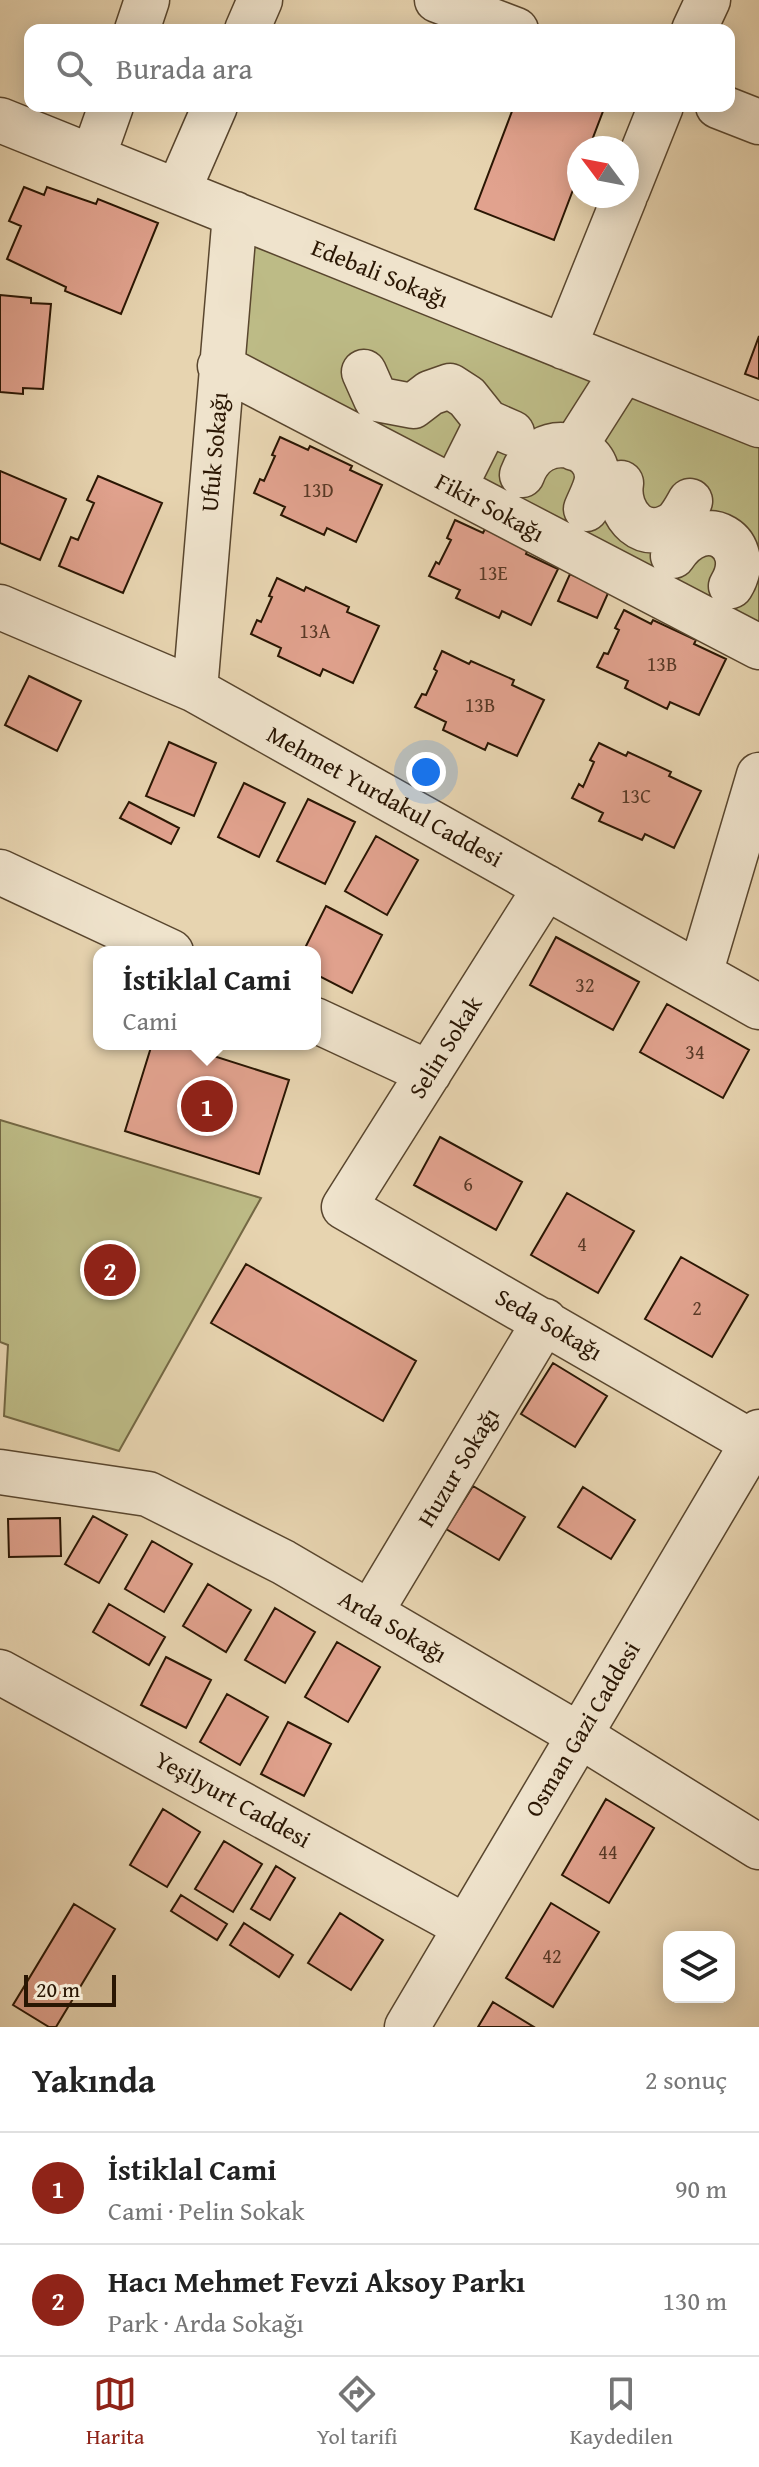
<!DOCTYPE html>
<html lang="tr">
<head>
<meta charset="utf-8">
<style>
	body { margin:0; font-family:"Gentium Book Plus",serif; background:#f6f6f6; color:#222 }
	.controls { position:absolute; right:24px; bottom:24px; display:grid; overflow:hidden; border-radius:16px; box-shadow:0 4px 20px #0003 }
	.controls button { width:72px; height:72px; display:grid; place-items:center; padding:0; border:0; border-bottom:2px solid #e0e0e0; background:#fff; color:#222; font:40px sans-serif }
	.compass { position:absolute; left:567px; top:136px; width:72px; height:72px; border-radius:50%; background:#fff; box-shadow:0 4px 20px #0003; rotate:302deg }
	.scale { position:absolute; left:24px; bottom:20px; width:92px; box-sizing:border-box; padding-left:8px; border:4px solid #2a1603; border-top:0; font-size:22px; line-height:28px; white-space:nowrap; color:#2a1603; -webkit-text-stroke:6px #efe3cc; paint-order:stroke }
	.you { position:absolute; left:426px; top:772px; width:28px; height:28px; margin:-20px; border:6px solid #fff; border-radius:50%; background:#1a73e8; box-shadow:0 0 0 12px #1a73e833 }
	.badge { display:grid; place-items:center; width:52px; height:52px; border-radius:50%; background:#8f2418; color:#fff; font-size:26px; font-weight:700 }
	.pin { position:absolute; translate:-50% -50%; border:4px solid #fff; box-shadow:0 2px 8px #0006 }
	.popup { position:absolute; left:93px; top:946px; width:228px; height:104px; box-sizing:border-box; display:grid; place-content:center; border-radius:16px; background:#fff; filter:drop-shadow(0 2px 6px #0005); font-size:26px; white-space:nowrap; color:#767676 }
	.popup b { font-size:30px; color:#222 }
	.popup::after { content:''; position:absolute; left:50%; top:100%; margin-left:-16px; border:16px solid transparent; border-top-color:#fff }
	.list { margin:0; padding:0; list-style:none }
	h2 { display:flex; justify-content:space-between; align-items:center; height:104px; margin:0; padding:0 32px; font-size:34px }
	h2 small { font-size:26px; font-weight:400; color:#767676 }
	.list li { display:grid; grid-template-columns:52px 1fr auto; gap:24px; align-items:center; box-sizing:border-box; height:112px; padding:0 32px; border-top:2px solid #e0e0e0 }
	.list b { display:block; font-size:30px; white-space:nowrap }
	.list p { margin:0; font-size:26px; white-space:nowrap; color:#767676 }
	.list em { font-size:26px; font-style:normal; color:#767676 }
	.icon { flex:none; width:44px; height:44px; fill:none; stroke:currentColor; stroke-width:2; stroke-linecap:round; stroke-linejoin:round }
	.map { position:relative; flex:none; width:759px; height:2027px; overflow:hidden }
	.search { position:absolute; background:#fff; box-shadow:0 4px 20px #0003; left:24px; right:24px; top:24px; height:88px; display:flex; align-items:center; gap:20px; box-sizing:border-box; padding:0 28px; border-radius:16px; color:#767676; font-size:30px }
	.sheet { height:328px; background:#fff }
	nav { display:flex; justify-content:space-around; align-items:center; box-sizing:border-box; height:112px; border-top:2px solid #e0e0e0; background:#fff; font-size:22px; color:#767676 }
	nav a { display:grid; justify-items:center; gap:4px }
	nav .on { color:#8f2418 }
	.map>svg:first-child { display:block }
	.green { fill:#bdbb86; stroke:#746844; stroke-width:2 }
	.building { fill:#e1a28e; stroke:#2a1603; stroke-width:2 }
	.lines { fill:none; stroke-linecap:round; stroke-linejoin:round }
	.minor-casing { stroke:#59462e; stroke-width:47 }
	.minor { stroke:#efe3cc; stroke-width:44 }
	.labels { text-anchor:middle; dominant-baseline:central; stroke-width:7; stroke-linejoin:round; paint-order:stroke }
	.number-label { font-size:20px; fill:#583926 }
	.street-label { font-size:24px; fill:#2a1603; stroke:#efe3cc }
</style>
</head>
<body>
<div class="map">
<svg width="759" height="2027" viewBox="0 0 759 2027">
	<rect width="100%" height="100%" fill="#e7d4b0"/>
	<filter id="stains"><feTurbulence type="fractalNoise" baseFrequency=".0025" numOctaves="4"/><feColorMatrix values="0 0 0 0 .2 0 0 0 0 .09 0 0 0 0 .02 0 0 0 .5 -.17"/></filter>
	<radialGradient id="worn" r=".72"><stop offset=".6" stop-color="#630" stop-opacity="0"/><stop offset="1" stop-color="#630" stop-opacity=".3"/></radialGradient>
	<path class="green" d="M235 214 759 425V647L220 366Z
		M0 1120 261 1198 119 1451 4 1416 8 1345 0 1342Z"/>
	<path class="building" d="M514 106H605L589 148H579V174L554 240 475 209Z
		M24 187 44 195 47 187 96 204 98 199 158 223 121 314 65 291 66 287 7 259 21 226 9 221Z
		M0 295 31 298V303L51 304 43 389 23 388V394L0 392Z
		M759 336V379L745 374Z
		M280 437 308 450 310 446 352 466 350 470 382 485 356 542 327 528 324 535 281 515 285 507 254 493 260 479 264 481 275 456 272 455Z
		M0 471 66 499 40 560 0 543Z
		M98 476 162 503 123 593 59 566 71 537 78 540 94 503 87 500Z
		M455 520 483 533 485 529 528 549 526 554 558 569 531 625 502 611 499 618 456 598 460 590 429 576 436 562 439 564 451 540 447 538Z
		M570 574 609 591 597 618 558 601Z
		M277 578 304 591 306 587 349 607 347 612 379 626 353 683 323 669 320 676 278 656 281 648 251 634 257 620 261 622 272 597 269 596Z
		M624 610 651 624 653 620 696 640 694 644 726 659 699 715 670 702 667 709 625 688 628 681 597 667 604 653 608 654 619 630 615 628Z
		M442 651 469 664 471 661 514 680 512 685 544 700 517 756 488 743 485 750 443 730 446 722 415 707 422 694 426 695 437 671 434 669Z
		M29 676 81 701 57 751 5 725Z
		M169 742 216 763 194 816 146 796Z
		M599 743 626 756 628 752 671 772 669 776 701 791 674 848 645 834 642 840 599 821 603 813 572 798 579 784 583 787 594 762 590 760Z
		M244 783 285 803 259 857 218 837Z
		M308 799 355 822 325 884 277 861Z
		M129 802 179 828 171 844 120 818Z
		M376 836 418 860 387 915 345 891Z
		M326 906 382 935 352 993 315 974V952H303Z
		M556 937 639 982 613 1030 530 985Z
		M667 1004 749 1050 723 1098 640 1052Z
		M152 1044H176L289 1080 259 1174 125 1131Z
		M440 1137 522 1182 496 1230 414 1185Z
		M567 1193 634 1231 598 1293 531 1255Z
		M681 1257 748 1295 712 1357 645 1319Z
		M246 1264 416 1361 383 1421 211 1323Z
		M553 1363 607 1396 575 1447 521 1414Z
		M473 1486 525 1517 499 1560 446 1529Z
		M583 1487 635 1520 611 1559 558 1527Z
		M93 1516 127 1535 99 1583 65 1564Z
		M60 1518 61 1556 9 1557 8 1519Z
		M152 1541 192 1564 164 1612 125 1589Z
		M208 1584 251 1610 226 1652 183 1626Z
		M109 1604 165 1637 149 1665 93 1632Z
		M275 1608 315 1632 285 1683 245 1660Z
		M337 1642 380 1667 348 1722 305 1697Z
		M166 1657 211 1680 186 1728 141 1705Z
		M227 1694 268 1717 240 1765 200 1742Z
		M288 1722 331 1744 304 1796 261 1774Z
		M606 1799 654 1828 609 1903 562 1875Z
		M163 1809 200 1832 167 1887 130 1865Z
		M224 1841 262 1864 233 1912 195 1889Z
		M276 1866 295 1878 270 1920 251 1909Z
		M181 1895 227 1924 217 1940 171 1911Z
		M551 1903 599 1932 553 2007 506 1978Z
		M74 1904 115 1929 56 2027H49L13 2005Z
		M340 1913 383 1940 351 1990 308 1963Z
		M244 1923 293 1955 279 1977 230 1945Z
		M493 2002 534 2027H478Z"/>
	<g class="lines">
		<g class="minor-casing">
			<path id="minor" d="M437 0 516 30
				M137 30 147 0
				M247 30 260 0
				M694 30 708 0
				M718 106 759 122
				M0 120 759 425
				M93 157 111 106
				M178 191 215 106
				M627 191 661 106
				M564 347 625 196
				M220 366 759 647
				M364 372 376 399 413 406 430 393 450 386 467 397 487 422 512 433
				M574 448 623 371
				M522 475C539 428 599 442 597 479 596 489 589 501 586 509
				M621 483C616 515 645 546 676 522 682 516 686 508 690 501
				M454 488 487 422
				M673 556C705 508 757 544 731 586
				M0 607 195 690 759 1007
				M195 690 235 214
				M0 872 171 952
				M546 887 344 1207 753 1443
				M700 974 759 775
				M315 1020 429 1073
				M0 1472 148 1494 283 1562 579 1735 759 1847
				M370 1613 545 1321
				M0 1672 466 1927
				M407 2027 759 1432"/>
		</g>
		<use href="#minor" class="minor"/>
	</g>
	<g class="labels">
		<g class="number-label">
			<text x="318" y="489">13D</text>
			<text x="493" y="572">13E</text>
			<text x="315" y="630">13A</text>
			<text x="662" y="663">13B</text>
			<text x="480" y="704">13B</text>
			<text x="636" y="795">13C</text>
			<text x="585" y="984">32</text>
			<text x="695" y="1051">34</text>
			<text x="468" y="1183">6</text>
			<text x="582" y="1243">4</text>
			<text x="697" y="1307">2</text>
			<text x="608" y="1851">44</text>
			<text x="552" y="1955">42</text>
		</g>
		<g class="street-label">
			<text transform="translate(380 273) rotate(22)">Edebali Sokağı</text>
			<text transform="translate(214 452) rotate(-85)">Ufuk Sokağı</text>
			<text transform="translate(490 507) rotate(28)">Fikir Sokağı</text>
			<text transform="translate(385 796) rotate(29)">Mehmet Yurdakul Caddesi</text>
			<text transform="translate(445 1047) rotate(-58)">Selin Sokak</text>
			<text transform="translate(549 1324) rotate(30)">Seda Sokağı</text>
			<text transform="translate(458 1467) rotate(-59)">Huzur Sokağı</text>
			<text transform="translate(393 1626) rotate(30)">Arda Sokağı</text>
			<text transform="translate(582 1729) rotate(-59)">Osman Gazi Caddesi</text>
			<text transform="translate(233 1799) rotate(29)">Yeşilyurt Caddesi</text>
		</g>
	</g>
	<rect width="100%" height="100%" filter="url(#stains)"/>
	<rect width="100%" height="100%" fill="url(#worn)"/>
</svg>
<div class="controls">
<button><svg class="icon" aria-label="layers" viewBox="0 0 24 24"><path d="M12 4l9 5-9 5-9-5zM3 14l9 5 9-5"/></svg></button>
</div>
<svg class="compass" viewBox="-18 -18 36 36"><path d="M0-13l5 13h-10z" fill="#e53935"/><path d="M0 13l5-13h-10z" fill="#767676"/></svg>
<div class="scale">20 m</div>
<div class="you"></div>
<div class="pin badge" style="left:207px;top:1106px">1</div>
<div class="popup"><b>İstiklal Cami</b>Cami</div>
<div class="pin badge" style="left:110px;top:1270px">2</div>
<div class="search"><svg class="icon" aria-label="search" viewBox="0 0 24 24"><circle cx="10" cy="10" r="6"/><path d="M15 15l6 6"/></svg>Burada ara</div>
</div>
<section class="sheet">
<h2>Yakında<small>2 sonuç</small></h2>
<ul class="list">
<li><span class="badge">1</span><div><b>İstiklal Cami</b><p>Cami · Pelin Sokak</p></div><em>90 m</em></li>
<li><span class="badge">2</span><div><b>Hacı Mehmet Fevzi Aksoy Parkı</b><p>Park · Arda Sokağı</p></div><em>130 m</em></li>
</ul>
</section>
<nav>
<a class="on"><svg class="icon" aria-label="map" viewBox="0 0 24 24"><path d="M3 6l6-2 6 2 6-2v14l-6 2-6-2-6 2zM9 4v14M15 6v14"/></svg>Harita</a>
<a><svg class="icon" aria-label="directions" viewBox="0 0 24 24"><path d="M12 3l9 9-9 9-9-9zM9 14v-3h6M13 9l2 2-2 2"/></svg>Yol tarifi</a>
<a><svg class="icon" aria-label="saved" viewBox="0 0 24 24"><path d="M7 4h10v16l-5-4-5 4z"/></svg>Kaydedilen</a>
</nav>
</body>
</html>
